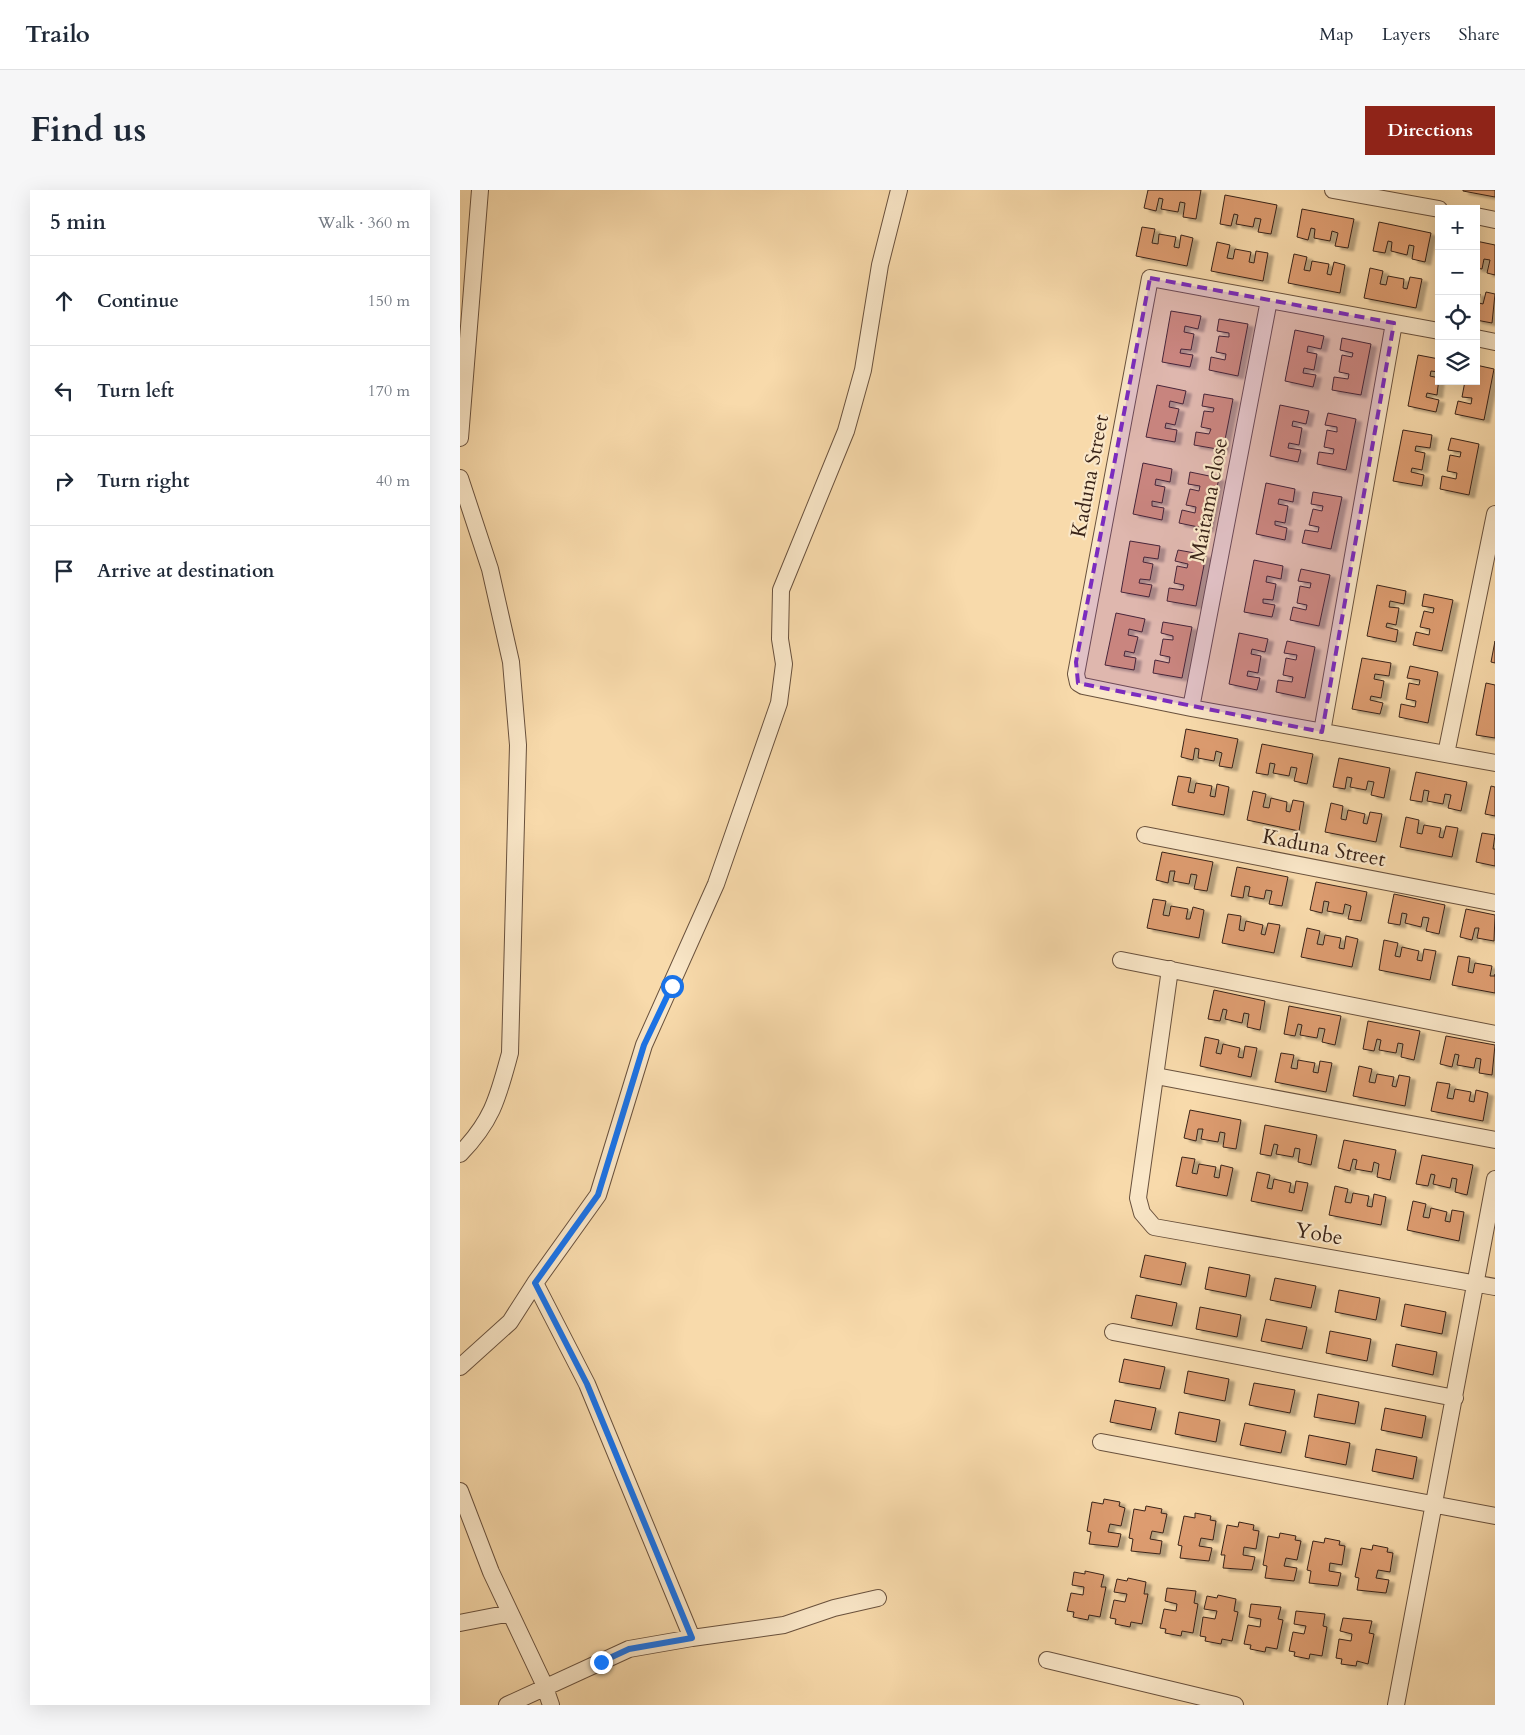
<!DOCTYPE html>
<html lang="en">
<head>
<meta charset="utf-8">
<style>
	body { margin:0; font-family:Cardo,serif; background:#f6f6f7; color:#1f2937 }
	.controls { position:absolute; right:15px; top:15px; display:grid; overflow:hidden; border-radius:0px; box-shadow:0 5px 20px #0002 }
	.controls button { width:45px; height:45px; display:grid; place-items:center; padding:0; border:0; border-bottom:1px solid #e0e1e3; background:#fff; color:#1f2937; font:25px sans-serif }
	.stop { position:absolute; width:15px; height:15px; margin:-11px; border:4px solid #1a73e8; border-radius:50%; background:#fff }
	.stop.end { background:#1a73e8; border-color:#fff; box-shadow:0 1px 5px #0008 }
	.list { margin:0; padding:0; list-style:none }
	h2 { display:flex; justify-content:space-between; align-items:center; height:65px; margin:0; padding:0 20px; font-size:21px }
	h2 small { font-size:16px; font-weight:400; color:#747a83 }
	.list li { display:grid; grid-template-columns:32px 1fr auto; gap:15px; align-items:center; box-sizing:border-box; height:90px; padding:0 20px; border-top:1px solid #e0e1e3 }
	.list b { display:block; font-size:19px; white-space:nowrap }
	.list em { font-size:16px; font-style:normal; color:#747a83 }
	.icon { flex:none; width:28px; height:28px; fill:none; stroke:currentColor; stroke-width:2; stroke-linecap:round; stroke-linejoin:round }
	.map { position:relative; flex:none; width:1035px; height:1515px; overflow:hidden; border-radius:0px }
	header { display:flex; align-items:center; gap:30px; box-sizing:border-box; height:70px; padding:0 25px; background:#fff; border-bottom:1px solid #e0e1e3 }
	header strong { font-size:24px }
	nav { display:flex; gap:28px; margin-inline-start:auto; font-size:18px }
	.intro { display:flex; align-items:center; justify-content:space-between; box-sizing:border-box; height:120px; padding:0 30px }
	h1 { margin:0; font-size:35px }
	.button { padding:12px 22px; border-radius:0px; background:#8f2418; color:#fff; font-size:18px; font-weight:700 }
	main { display:flex; gap:30px; padding:0 30px }
	aside { flex:1; background:#fff; border-radius:0px; box-shadow:0 5px 20px #0002 }
	.map>svg:first-child { display:block }
	.building { fill:#dd9c6f; stroke:#392318; filter:url(#shadow) }
	.lines { fill:none; stroke-linecap:round; stroke-linejoin:round }
	.minor-casing { stroke:#69513d; stroke-width:18 }
	.minor { stroke:#fae7c8; stroke-width:16 }
	.route { stroke:#1a73e8; stroke-width:6 }
	.marked { fill:#7b2cbf; fill-opacity:0.2; stroke:#7b2cbf; stroke-width:4; stroke-dasharray:10 6; stroke-linejoin:round }
	.labels { text-anchor:middle; dominant-baseline:central; stroke-width:4.5; stroke-linejoin:round; paint-order:stroke }
	.street-label { font-size:21px; fill:#392318; stroke:#fae7c8 }
</style>
</head>
<body>
<header>
<strong>Trailo</strong>
<nav><a>Map</a><a>Layers</a><a>Share</a></nav>
</header>
<div class="intro"><h1>Find us</h1><a class="button">Directions</a></div>
<main>
<aside>
<h2>5 min<small>Walk · 360 m</small></h2>
<ul class="list">
<li><svg class="icon" aria-label="ahead" viewBox="0 0 24 24"><path d="M12 20V5M6 11l6-6 6 6"/></svg><div><b>Continue</b></div><em>150 m</em></li>
<li><svg class="icon" aria-label="left" viewBox="0 0 24 24"><path d="M17 20v-9H6M10 6l-5 5 5 5"/></svg><div><b>Turn left</b></div><em>170 m</em></li>
<li><svg class="icon" aria-label="right" viewBox="0 0 24 24"><path d="M7 20v-9h11M14 6l5 5-5 5"/></svg><div><b>Turn right</b></div><em>40 m</em></li>
<li><svg class="icon" aria-label="arrive" viewBox="0 0 24 24"><path d="M6 21V4h12l-3 4 3 4H6"/></svg><div><b>Arrive at destination</b></div></li>
</ul>
</aside>
<div class="map">
<svg width="1035" height="1515" viewBox="0 0 1035 1515">
	<defs>
		<filter id="shadow"><feDropShadow dx="5.5" dy="3" stdDeviation="1" flood-color="#0004"/></filter>
	</defs>
	<rect width="100%" height="100%" fill="#f8daab"/>
	<filter id="stains"><feTurbulence type="fractalNoise" baseFrequency=".004" numOctaves="4"/><feColorMatrix values="0 0 0 0 .2 0 0 0 0 .09 0 0 0 0 .02 0 0 0 .5 -.17"/></filter>
	<radialGradient id="worn" r=".72"><stop offset=".6" stop-color="#630" stop-opacity="0"/><stop offset="1" stop-color="#630" stop-opacity=".3"/></radialGradient>
	<path class="building" d="M688 0H741L736 29 723 27 725 13 720 12 718 22 701 19 703 9 699 8 696 21 684 18Z
		M1003 0H1035V7L1003 1Z
		M765 5 817 15 811 44 798 42 801 29 795 28 793 37 776 34 778 25 774 24 771 36 760 34Z
		M842 19 894 29 888 58 875 56 878 43 872 41 870 51 854 48 855 39 851 38 848 50 837 47Z
		M919 32 971 43 965 72 952 69 954 56 949 55 947 65 931 61 932 52 928 51 925 63 913 61Z
		M682 37 695 39 692 53 698 54 699 44 716 47 714 57 719 58 721 45 733 48 727 76 676 66Z
		M1016 51 1035 55V85L1027 83 1030 70 1024 69 1022 79 1016 78Z
		M757 52 770 55 767 68 773 69 775 59 791 62 789 72 794 73 796 61 808 63 803 91 751 81Z
		M834 64 847 67 844 80 850 81 852 71 869 74 867 84 871 85 874 72 885 75 880 103 828 93Z
		M910 78 923 81 920 94 926 95 928 86 944 89 943 98 947 99 950 87 962 89 956 118 904 108Z
		M1026 102 1035 104 1032 133 1016 130V103L1020 104 1019 113 1023 114Z
		M711 121 741 126 738 139 725 136 724 142 734 144 731 160 721 159 720 163 733 165 730 177 702 172Z
		M759 129 788 134 778 186 749 180 751 167 765 170 766 164 756 162 759 146 769 147V143L757 141Z
		M835 140 864 146 861 159 848 156 847 162 857 164 854 180 844 178 843 183 856 185 853 197 825 191Z
		M882 148 911 154 901 205 872 200 874 187 888 189 889 184 879 182 882 165 892 167 893 163 880 160Z
		M958 165 979 169V182L971 181 970 186 979 188 977 205 967 203 966 207 979 210 976 222 948 216Z
		M1016 175 1034 179 1024 230 995 224 998 211 1011 214 1012 208 1002 207 1005 191H1016Z
		M697 195 726 201 723 214 710 211 709 217 719 219 715 235 706 233 705 238 717 240 715 252 686 247Z
		M744 204 773 209 763 260 734 255 736 242 749 244 751 239 741 237 744 221 753 222 754 218 742 216Z
		M820 215 849 221 846 234 833 231 832 236 842 238 839 255 829 253 828 258 841 260 838 272 810 266Z
		M868 223 896 229 886 280 857 274 859 262 873 264 874 259 864 257 867 240 877 242V237L865 235Z
		M943 240 972 245 970 258 956 256 955 261 965 263 962 280 952 278 951 282 964 285 962 296 933 291Z
		M991 248 1019 254 1009 305 980 299 982 286 996 289 997 283 987 281 990 265 1000 267 1001 262 988 260Z
		M683 273 712 279 710 292 696 289 695 295 705 297 702 313 692 311V316L704 318 702 330 673 324Z
		M730 282 759 288 748 339 719 333 722 320 735 323 736 317 726 315 730 299 739 301 740 296 728 294Z
		M806 293 835 299 833 312 819 309 818 314 828 316 825 333 815 331V335L827 338 825 350 796 344Z
		M853 302 882 307 871 359 842 353 845 340 858 342 859 337 849 335 853 319 862 321 863 316 851 314Z
		M670 351 700 356 698 369 684 367 683 372 693 374 690 390 680 389 679 393 692 395 689 407 661 402Z
		M718 360 746 365 736 416 707 411 709 398 723 400 724 395 714 393 717 376 727 378 728 374 715 371Z
		M794 370 823 376 821 389 807 386 806 392 816 394 813 410 803 409V413L815 415 812 427 784 422Z
		M841 379 870 385 859 436 830 430 833 417 846 420 847 415 837 413 840 396 850 398 851 393 838 391Z
		M917 395 946 401 944 414 930 411 929 417 939 418 936 435 927 433 926 437 938 440 936 452 907 446Z
		M964 404 993 410 982 461 953 455 956 442 969 445 970 439 960 437 964 421 973 423 974 418 962 416Z
		M656 423 685 429 682 442 669 439 668 445 678 447 674 463 665 461 664 466 676 468 674 480 645 475Z
		M703 432 732 437 722 488 693 483 695 470 709 473 710 467 700 465 703 449 713 450V446L701 443Z
		M779 443 808 449 805 462 792 459 791 464 801 466 798 483 788 481 787 486 800 488 797 500 769 494Z
		M827 451 855 457 845 508 816 502 818 490 832 492 833 487 823 485 826 468 836 470 837 465 824 463Z
		M1035 451V473L1031 472Z
		M902 468 931 473 929 486 915 484 914 489 924 491 921 508 911 506 910 510 923 513 920 524 892 519Z
		M950 476 978 482 968 533 939 527 941 514 955 517 956 511 946 509 949 493 959 495 960 490 947 488Z
		M1026 493 1035 495V548L1016 545Z
		M726 539 778 549 772 578 759 576 762 563 756 561 754 571 738 568 739 559 735 558 733 570 721 567Z
		M802 554 853 564 847 594 834 591 837 578 831 577 829 586 813 583 815 574 810 573 808 585 796 583Z
		M879 568 930 578 924 608 911 605 914 592 908 591 906 600 890 597 892 588 887 587 885 599 873 597Z
		M956 582 1007 592 1001 621 988 618 991 605 985 604 983 614 967 611 969 601 964 600 962 612 950 610Z
		M718 586 731 588 728 602 734 603 736 593 752 596 750 606 755 607 757 594 769 597 764 625 712 615Z
		M1031 596 1035 597V626L1025 624Z
		M793 601 806 604 803 617 809 618 811 608 827 612 826 621 830 622 833 610 844 612 839 641 787 630Z
		M871 613 883 616 881 629 886 630 888 620 905 624 903 633 907 634 910 622 922 624 916 652 865 642Z
		M946 627 959 630 957 643 962 644 964 635 981 638 979 647 983 648 986 636 998 638 992 667 940 657Z
		M1022 643 1035 645 1033 659H1035V676L1016 672Z
		M702 662 753 672 747 701 734 699 737 685 731 684 729 694 713 691 715 681H710L708 693 696 690Z
		M777 677 828 687 822 716 809 714 812 701 806 700 804 709 788 706 790 697 785 696 783 708 771 706Z
		M856 692 907 702 901 731 888 729 891 716 885 714 883 724 867 721 869 712 864 711 862 723 850 720Z
		M934 704 985 715 979 744 966 741 969 728 963 727 961 737 945 733 947 724 942 723 940 735 928 733Z
		M693 709 706 711 703 725 709 726 711 716 728 719 726 729H730L733 717 744 720 739 748 687 738Z
		M1006 719 1035 725 1034 751 1017 748 1019 738H1015L1012 750 1000 747Z
		M768 724 781 726 779 740 784 741 786 731 803 735 801 744 805 745 808 733 820 735 814 763 762 753Z
		M847 738 860 741 857 754 863 755 865 745 881 748 879 758 884 759 886 746 898 749 892 777 841 767Z
		M924 750 938 753 935 766 940 767 942 757 959 761 957 770 962 771 964 759 976 761 970 790 919 780Z
		M998 766 1010 768 1008 782 1013 783 1015 773 1032 776 1030 786H1035V784V803L992 795Z
		M754 800 805 811 800 840 787 837 789 824 784 823 782 833 765 829 767 820 763 819 760 831 748 829Z
		M829 816 881 826 875 855 862 852 865 839 859 838 857 848 840 845 842 835 838 834 835 846 824 844Z
		M908 831 960 841 954 870 941 867 943 854 938 853 936 863 919 860 921 850 917 849 914 861 903 859Z
		M986 846 1035 855 1032 885 1019 883 1021 869 1016 868 1014 878 997 875 999 865 995 864 992 877 980 874Z
		M745 847 759 850 756 863 761 864 763 854 780 858 778 867 783 868 785 856 797 858 791 887 740 876Z
		M821 863 834 865 831 878 837 879 838 870 855 873 853 882 858 883 860 871 872 873 866 902 815 892Z
		M899 876 912 879 909 892 915 893 917 884 934 887 932 896 936 897 939 885 950 887 945 916 893 906Z
		M977 892 990 894 987 908 993 909 995 899 1011 902 1009 911 1014 912 1016 900 1028 903 1023 931 971 921Z
		M730 920 781 930 776 959 763 957 765 943 760 942 758 952 741 949 743 939H738L736 951 724 948Z
		M805 935 857 945 851 975 838 972 840 959 835 958 833 967 816 964 818 955 814 954 811 966 800 964Z
		M884 950 936 960 930 990 917 987 919 974 914 972 912 982 895 979 897 970 893 969 890 981 878 978Z
		M962 965 1013 975 1007 1005 995 1002 997 989 992 988 990 998 973 994 975 985 971 984 968 996 956 994Z
		M722 967 735 969 732 983 737 984 739 974 756 977 754 987 759 988 761 975 773 978 767 1006 716 996Z
		M797 982 810 985 807 998 812 999 814 989 831 993 829 1002 834 1003 836 991 848 993 842 1021 791 1011Z
		M875 996 888 999 885 1012 891 1013 893 1003 909 1006 907 1016 912 1017 914 1004 926 1007 921 1035 869 1025Z
		M953 1011 966 1014 963 1027 969 1028 971 1018 987 1022 985 1031 990 1032 992 1020 1004 1022 999 1051 947 1040Z
		M685 1065 726 1073 721 1095 680 1087Z
		M749 1077 790 1085 786 1107 745 1099Z
		M815 1088 856 1096 851 1118 810 1110Z
		M879 1100 920 1108 916 1130 875 1122Z
		M676 1105 717 1113 712 1136 671 1128Z
		M945 1114 986 1122 982 1144 941 1136Z
		M740 1117 781 1125 777 1147 736 1139Z
		M806 1129 847 1137 842 1159 801 1151Z
		M870 1141 911 1149 907 1171 866 1163Z
		M936 1154 977 1162 973 1185 932 1176Z
		M664 1169 705 1177 700 1199 659 1192Z
		M728 1181 769 1189 765 1211 724 1203Z
		M794 1193 835 1200 830 1223 789 1215Z
		M858 1204 899 1212 895 1234 854 1227Z
		M655 1210 696 1218 691 1240 650 1232Z
		M925 1218 966 1226 962 1248 921 1240Z
		M719 1222 760 1230 756 1252 715 1244Z
		M785 1233 826 1241 821 1263 780 1255Z
		M849 1245 890 1253 886 1275 845 1267Z
		M916 1259 957 1267 953 1289 912 1281Z
		M644 1309 660 1312 659 1316 665 1318 661 1336 650 1334 648 1342 661 1344 658 1357 629 1354 631 1342 627 1341 632 1312 643 1314Z
		M686 1316 702 1319 701 1323 707 1324 703 1343 692 1341 690 1349 702 1351 700 1364 671 1361 673 1349 669 1348 674 1319 685 1321Z
		M735 1323 751 1326 750 1330 756 1331 753 1350 741 1348 739 1356 752 1358 749 1371 720 1368 722 1356 718 1355 724 1326 735 1328Z
		M779 1332 794 1335 793 1340 799 1341 796 1359 784 1357 783 1365 795 1367 792 1380 763 1378 765 1365H761L767 1335 778 1337Z
		M820 1343 836 1346 835 1350 841 1351 837 1370 826 1368 824 1376 837 1378 834 1391 805 1388 807 1376 803 1375 808 1346 819 1348Z
		M865 1348 880 1351 879 1355 885 1356 882 1375 870 1373 869 1381 881 1383 878 1396 849 1393 851 1381 847 1380 853 1351 864 1353Z
		M913 1355 928 1358 927 1362 933 1363 930 1382 918 1380 916 1388 929 1390 926 1403 897 1400 899 1388 895 1387 901 1358 912 1360Z
		M625 1381 644 1385 641 1397H646L640 1427 629 1425 628 1430 613 1427 614 1422 607 1421 611 1403 623 1405 624 1397 612 1395 614 1382 625 1384Z
		M668 1388 686 1392 684 1404H688L682 1434 671 1432 670 1437 655 1434 656 1429 650 1428 654 1410 665 1412 667 1404 654 1402 657 1389 667 1391Z
		M707 1398 736 1401 734 1413 738 1414 733 1443 722 1441 721 1446 705 1443 706 1439 700 1438 704 1419 716 1421 717 1414 705 1411Z
		M758 1405 776 1409 774 1421 778 1422 772 1451 762 1449 761 1454 745 1451 746 1447 740 1446 743 1427 755 1429 757 1421 744 1419 747 1406 757 1408Z
		M791 1414 821 1417 818 1429 823 1430 817 1459 806 1457 805 1462 790 1459 791 1455 784 1454 788 1435 800 1437 801 1429 789 1427Z
		M836 1421 865 1424 863 1436 867 1437 862 1466 850 1464 849 1469 834 1466 835 1462 829 1461 833 1442 844 1444 846 1436 834 1434Z
		M883 1428 912 1431 909 1443 914 1444 908 1474 897 1471 896 1476 881 1474 882 1469 876 1468 879 1449 891 1451 892 1444 880 1441Z"/>
	<g class="lines">
		<g class="minor-casing">
			<path id="minor" d="M873 0 979 19
				M1016 26 1035 30
				M979 141 690 88 616 484 618 493 623 496 731 518 1035 573
				M1016 148 1035 152
				M0 248 20 0
				M0 288 30 379 51 472 58 555 50 863C38 907 33 930 0 964
				M731 518 809 110
				M862 542 934 133
				M986 564 1035 324
				M685 645 1035 713
				M661 770 1035 844
				M710 779 678 1008 682 1023 694 1037 1035 1097
				M696 886 1035 950
				M75 1093 127 1194 232 1448
				M653 1142 995 1208
				M0 1177 50 1132 75 1093 138 1005 184 855 256 694 319 513 324 474 320 449 321 400 386 241 403 180 420 75 439 0
				M641 1252 1035 1326
				M0 1301 31 1382 83 1492 91 1515
				M0 1433 50 1423
				M587 1470 775 1515
				M47 1515 169 1459 232 1448 324 1435 374 1418 418 1408
				M936 1515 1035 989"/>
		</g>
		<use href="#minor" class="minor"/>
	</g>
	<g class="lines">
		<path class="route" d="M141 1472 169 1459 232 1448 127 1194 75 1093 138 1005 184 855 212 796"/>
	</g>
	<path class="marked" d="M690 88 934 133 862 542 618 493 616 472Z"/>
	<g class="labels">
		<g class="street-label">
			<text transform="translate(630 286) rotate(-79)">Kaduna Street</text>
			<text transform="translate(749 310) rotate(-79)">Maitama close</text>
			<text transform="translate(864 658) rotate(11)">Kaduna Street</text>
			<text transform="translate(859 1044) rotate(10)">Yobe</text>
		</g>
	</g>
	<rect width="100%" height="100%" filter="url(#stains)"/>
	<rect width="100%" height="100%" fill="url(#worn)"/>
</svg>
<div class="controls">
<button>+</button>
<button>−</button>
<button><svg class="icon" aria-label="locate" viewBox="0 0 24 24"><circle cx="12" cy="12" r="6"/><path d="M12 2v4M12 18v4M2 12h4M18 12h4"/></svg></button>
<button><svg class="icon" aria-label="layers" viewBox="0 0 24 24"><path d="M12 4l9 5-9 5-9-5zM3 14l9 5 9-5"/></svg></button>
</div>
<div class="stop" style="left:212px;top:796px"></div>
<div class="stop end" style="left:141px;top:1472px"></div>
</div>
</main>
</body>
</html>
